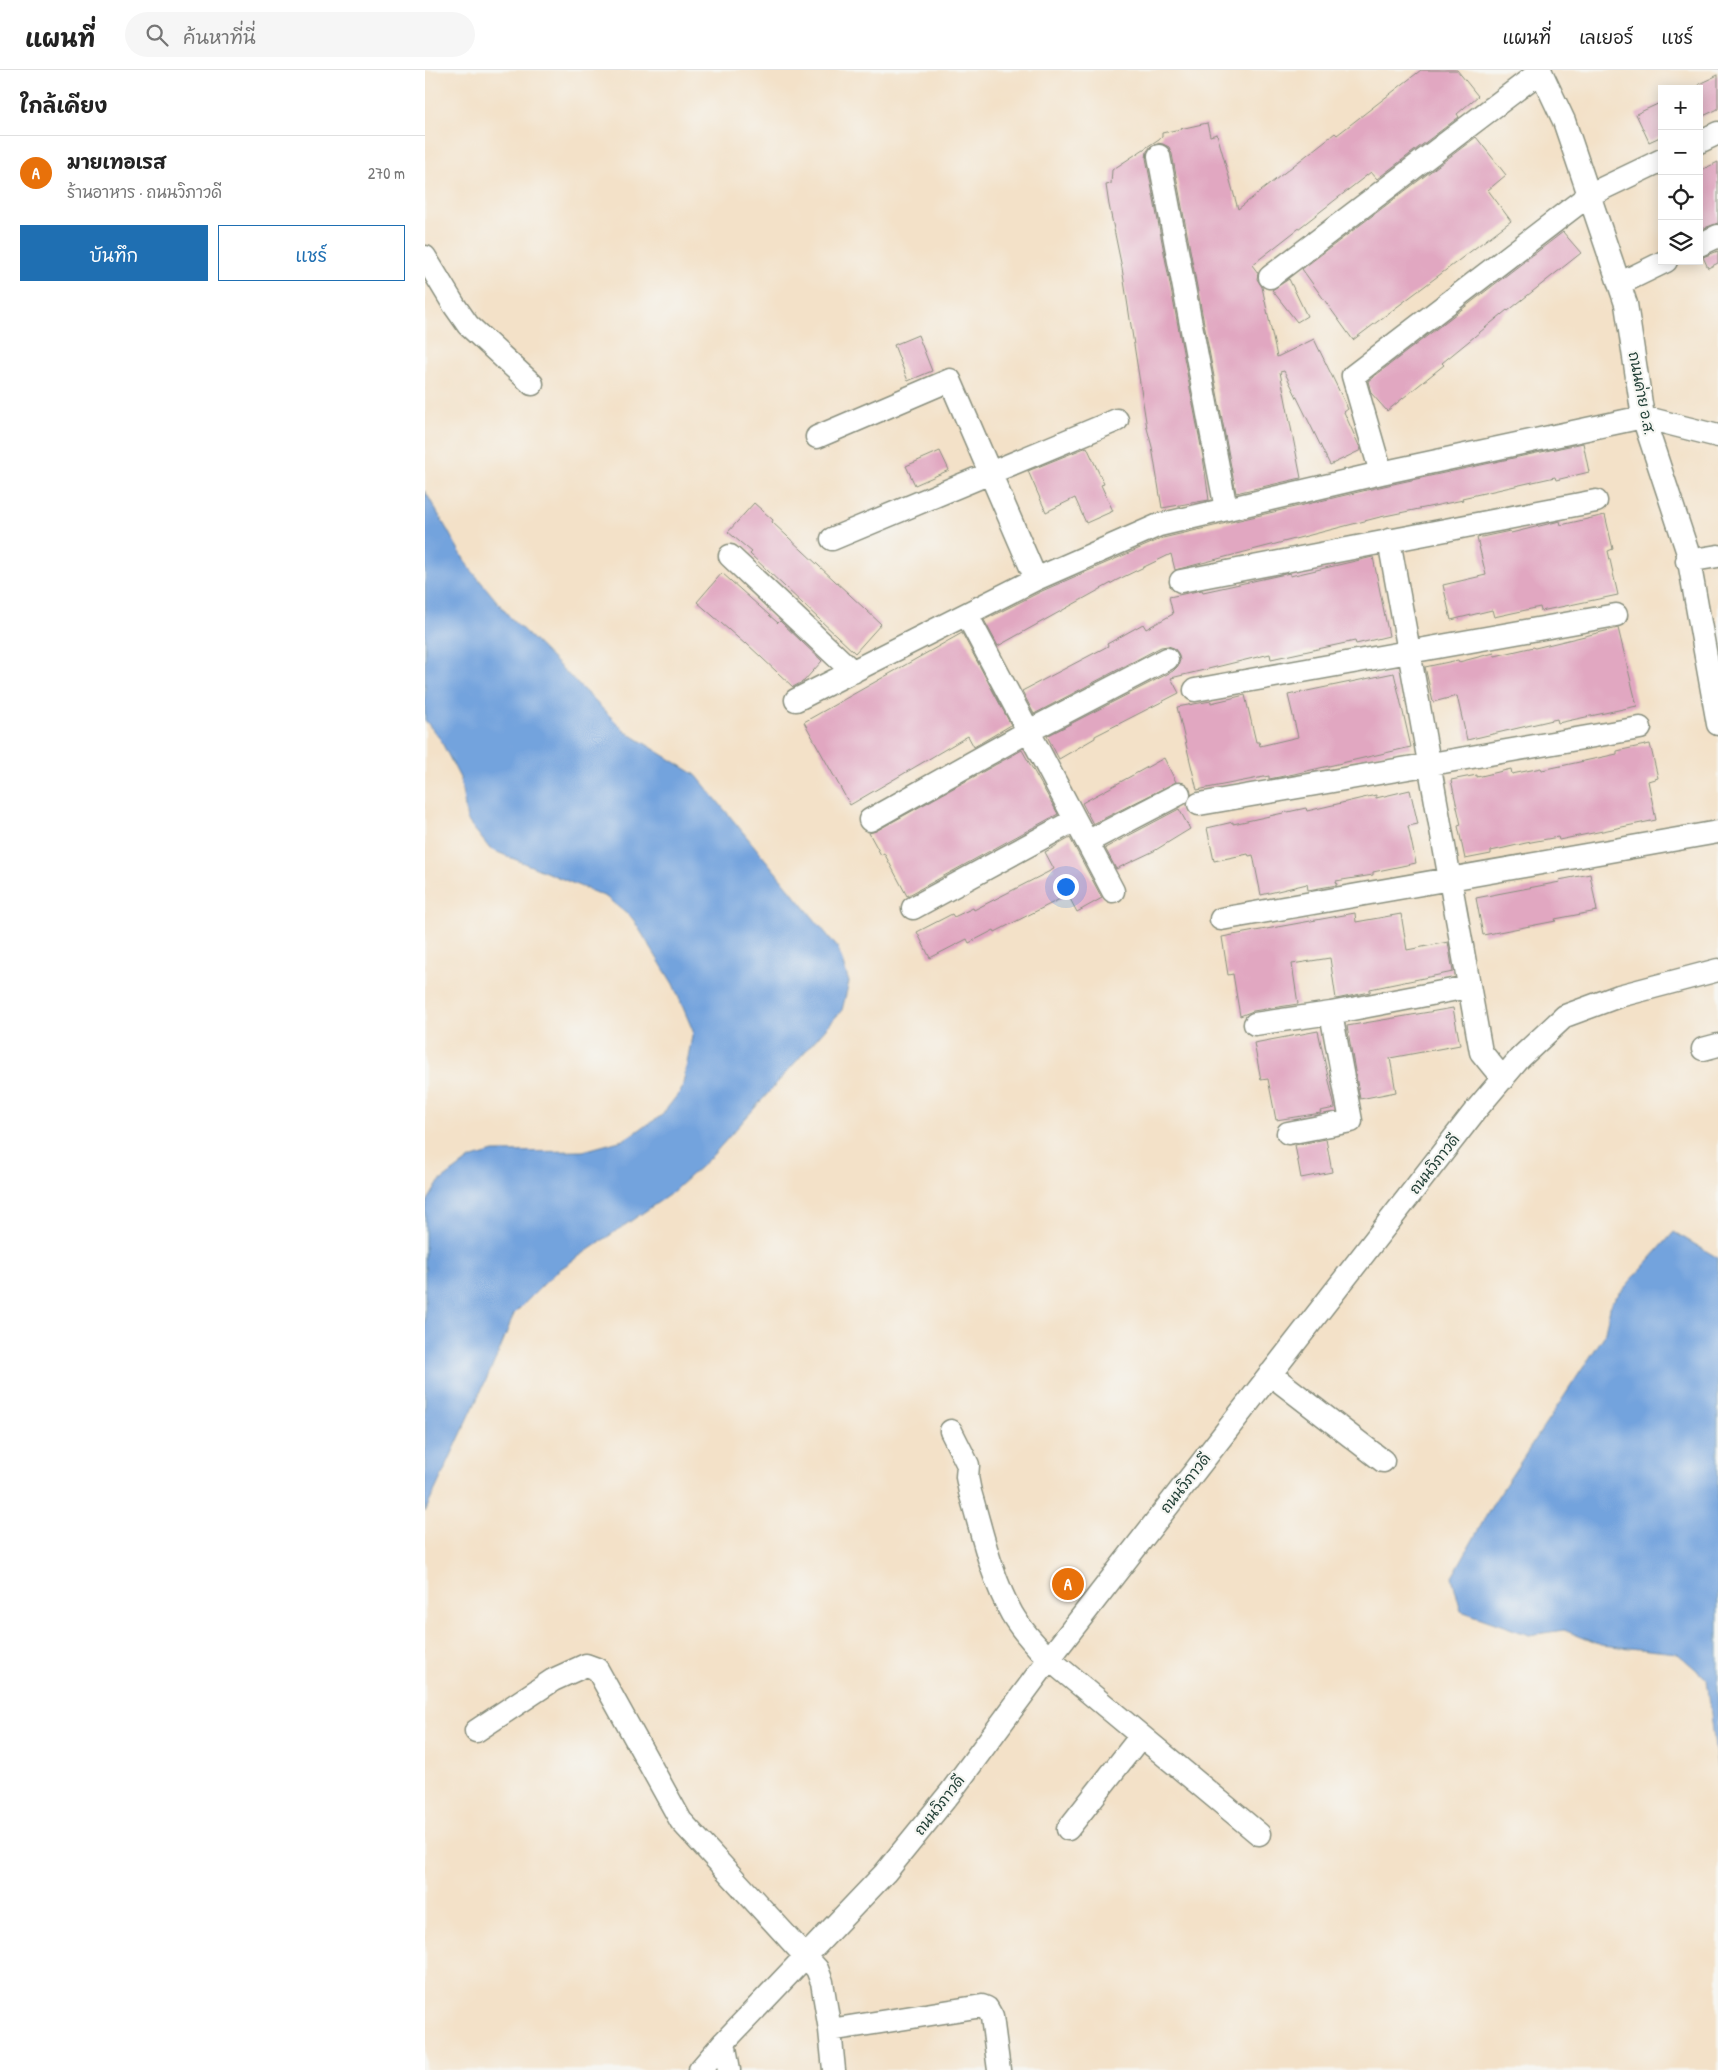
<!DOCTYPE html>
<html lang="th">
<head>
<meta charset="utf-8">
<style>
	body { margin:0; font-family:"Patrick Hand","Playpen Sans Thai",sans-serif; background:#f6f6f6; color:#222 }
	.controls { position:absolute; right:15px; top:15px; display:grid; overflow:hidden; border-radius:0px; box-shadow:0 2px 12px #0003 }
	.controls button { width:45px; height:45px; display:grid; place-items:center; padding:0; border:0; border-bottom:1px solid #e0e0e0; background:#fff; color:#222; font:25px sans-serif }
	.you { position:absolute; left:640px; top:816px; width:18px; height:18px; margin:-12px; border:4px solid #fff; border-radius:50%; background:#1a73e8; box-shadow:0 0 0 8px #1a73e833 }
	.badge { display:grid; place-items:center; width:32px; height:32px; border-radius:50%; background:#1f6fb2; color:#fff; font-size:16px; font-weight:700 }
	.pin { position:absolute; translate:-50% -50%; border:2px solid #fff; box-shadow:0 1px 5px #0006 }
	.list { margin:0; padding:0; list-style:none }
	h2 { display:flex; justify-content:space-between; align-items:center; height:65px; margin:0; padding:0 20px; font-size:21px }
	h2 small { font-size:16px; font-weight:400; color:#767676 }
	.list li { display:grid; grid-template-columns:32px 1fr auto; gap:15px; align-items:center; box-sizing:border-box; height:75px; padding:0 20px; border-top:1px solid #e0e0e0 }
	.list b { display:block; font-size:19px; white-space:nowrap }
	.list p { margin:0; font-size:16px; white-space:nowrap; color:#767676 }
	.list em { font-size:16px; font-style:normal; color:#767676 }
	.actions { display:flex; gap:10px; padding:15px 20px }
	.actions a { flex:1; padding:11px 0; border:1px solid #1f6fb2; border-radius:0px; text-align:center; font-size:18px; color:#1f6fb2 }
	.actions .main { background:#1f6fb2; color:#fff }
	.icon { flex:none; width:28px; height:28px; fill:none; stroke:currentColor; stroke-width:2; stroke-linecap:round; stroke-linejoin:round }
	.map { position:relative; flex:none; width:1293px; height:2000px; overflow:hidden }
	header { display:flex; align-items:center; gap:30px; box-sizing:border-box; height:70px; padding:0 25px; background:#fff; border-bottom:1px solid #e0e0e0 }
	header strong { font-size:24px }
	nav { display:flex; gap:28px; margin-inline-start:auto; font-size:18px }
	.search { width:350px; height:45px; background:#f6f6f6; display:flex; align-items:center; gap:12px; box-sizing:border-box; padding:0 18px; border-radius:28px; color:#767676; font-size:19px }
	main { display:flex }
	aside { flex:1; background:#fff }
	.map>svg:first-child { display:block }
	.water { fill:#73a3dd; stroke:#497088 }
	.building { fill:#e1a7c1 }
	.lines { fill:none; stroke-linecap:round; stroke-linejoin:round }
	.minor-casing { stroke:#898f7e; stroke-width:25 }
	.minor { stroke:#fff; stroke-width:22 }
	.labels { text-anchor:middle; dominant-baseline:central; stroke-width:4.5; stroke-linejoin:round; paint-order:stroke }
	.street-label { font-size:15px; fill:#1f3d34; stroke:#f6f6f2 }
</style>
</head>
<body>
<header>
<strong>แผนที่</strong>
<div class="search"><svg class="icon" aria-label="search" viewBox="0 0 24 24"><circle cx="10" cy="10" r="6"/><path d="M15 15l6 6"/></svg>ค้นหาที่นี่</div>
<nav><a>แผนที่</a><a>เลเยอร์</a><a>แชร์</a></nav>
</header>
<main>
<aside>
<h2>ใกล้เคียง<small></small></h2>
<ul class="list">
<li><span class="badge" style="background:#e8710a">A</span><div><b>มายเทอเรส</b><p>ร้านอาหาร · ถนนวิภาวดี</p></div><em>270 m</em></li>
</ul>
<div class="actions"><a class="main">บันทึก</a><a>แชร์</a></div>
</aside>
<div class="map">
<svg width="1293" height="2000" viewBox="0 0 1293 2000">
	<rect width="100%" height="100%" fill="#f6f6f2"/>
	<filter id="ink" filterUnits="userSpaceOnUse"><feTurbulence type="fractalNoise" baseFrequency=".02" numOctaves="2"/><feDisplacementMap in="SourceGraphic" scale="10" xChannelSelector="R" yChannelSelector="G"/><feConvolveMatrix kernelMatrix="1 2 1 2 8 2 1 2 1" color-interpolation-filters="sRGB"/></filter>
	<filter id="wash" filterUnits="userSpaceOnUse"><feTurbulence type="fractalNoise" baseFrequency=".0096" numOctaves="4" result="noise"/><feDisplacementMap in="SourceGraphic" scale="20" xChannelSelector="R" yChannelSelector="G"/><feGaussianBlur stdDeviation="1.12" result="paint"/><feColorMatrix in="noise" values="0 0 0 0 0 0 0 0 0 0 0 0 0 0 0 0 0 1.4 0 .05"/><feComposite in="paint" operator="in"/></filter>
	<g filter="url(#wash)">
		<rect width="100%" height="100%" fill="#f3e1c8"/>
		<path class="water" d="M0 421 43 496 84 546 201 662 271 705 413 878 424 912 417 940 287 1086 244 1125 131 1202 89 1244 73 1284 0 1442V1140L2 1132 14 1112 45 1089 68 1082 158 1081 198 1070 236 1046 257 1019 268 961 248 914 208 849 181 827 65 779 42 750 35 708 15 669 0 650Z
			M1249 1162 1293 1188V1704L1282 1609 1252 1583 1176 1575 1139 1560 1104 1565 1036 1541 1027 1507 1069 1432 1179 1266 1186 1233Z"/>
		<g id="blocks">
			<path class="building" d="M996 0H1032L1053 26 1032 44 1034 47 952 109 946 102 827 195 833 203 832 209 837 217 852 287 889 269 923 339 919 342 936 380 905 395 859 301 855 302 876 408 811 423 747 84 744 77 738 74 732 73 726 76 722 81 721 88 778 387 784 430 737 438 727 377 722 358 697 198 684 135 681 115 686 114 687 100 737 67V63L782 53 785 66 792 64 813 139 910 63 912 65Z
				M1293 5V39L1274 48V14Z
				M1237 32V66L1224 72 1211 44Z
				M1051 67 1081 105 1063 120 1086 151 928 270 877 199Z
				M1293 92V153L1274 160V101Z
				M1138 162 1156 183 1083 241 1082 240 1017 293 1019 295 962 341 946 323 943 311Z
				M1293 181V193L1283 198 1278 187Z
				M864 209 882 246 872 252 847 220Z
				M493 265 507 301 483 311 469 275Z
				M1158 373 1164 402 1131 410 1130 407 1037 428 1038 430 955 447 750 500 746 484 692 510 573 576 559 550 617 521 738 468 959 416Z
				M662 377 679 414 676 415 688 441 661 453 650 428 621 442 603 401Z
				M515 381 524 400 490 415 481 396Z
				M329 433 348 450 347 452 456 554 430 583 325 484 327 482 303 462Z
				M1180 445 1188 479 1183 481 1193 525 1116 541 1115 537 1069 547 1067 540 1026 550 1018 515 1061 505 1052 468 1085 461 1086 463 1135 451 1136 455Z
				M948 487 964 566 931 574 930 571 846 589 845 584 746 608 754 623 670 666V668L634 689 622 666 748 601 753 596 755 590 753 583 749 578 743 576 736 577 609 644 597 621 683 576 682 574 718 554 721 559 748 544 744 527 777 520 778 522 865 503V506Z
				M297 503 353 553 355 551 397 591 379 611 368 617 321 573 320 574 272 532Z
				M1193 558 1212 636 1133 653 1132 649 1042 670 1032 626 1008 632 1000 597 1033 590 1034 592 1069 583 1070 586 1109 577 1110 578Z
				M537 563 586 655 549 677 543 666 425 735 379 652Z
				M969 603 986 677 869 704 844 709V706L772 720 752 637 786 631V633L820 625 831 672H834L835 676 873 667 863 625Z
				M1225 674 1233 708 1223 711 1231 750 1134 770 1133 767 1101 773 1066 781V784L1040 789 1033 756 1036 755 1026 710 1052 705V707L1086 699 1087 704 1116 698 1117 700 1192 684V681Z
				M597 680 633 744 482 826 459 783 456 785 444 763 451 761Z
				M739 688 751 712 668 754 657 733Z
				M985 720 993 754 983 756 991 793 948 802V805L911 811 912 815 883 820 882 814 836 825 828 785 824 786 823 784 789 791 782 758 808 752V754L881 738 882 741 951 725V728Z
				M754 739 765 759 729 781 691 799 680 778Z
				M645 768 677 828 652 842 643 825 570 862 569 860 544 873 542 869 505 888 492 862 527 844 529 847 548 838 549 840 629 799 620 782Z
				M1165 804 1172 841 1130 849 1131 851 1058 865 1051 828 1135 812 1134 810Z
				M930 843 931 852 976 844 982 880 1023 872 1028 902 945 919V922L911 929 905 888 867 894 873 934 828 941 815 946 808 904 803 905 797 867Z
				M1028 938 1035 975 965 988 971 1022 935 1029 922 956Z
				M893 961 910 1038 895 1041 896 1043 851 1050 843 1009 836 1010 829 973Z
				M901 1069 907 1102 876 1108 870 1075Z"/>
		</g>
	</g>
	<g filter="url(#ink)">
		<use href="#blocks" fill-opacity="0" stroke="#898f7e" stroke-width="1"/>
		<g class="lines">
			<g class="minor-casing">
				<path id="minor" d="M1115 0 1139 51 1201 234 1218 347 1262 480 1293 654
					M1274 72 1293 63
					M734 86 801 439
					M1274 175 1293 166
					M0 187 29 235 43 255 107 314
					M845 207 1116 1
					M1194 214 1241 191
					M392 367 525 310 611 509
					M956 403 928 306 1164 125 1237 90
					M407 469 692 350
					M964 470 1056 982 1078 1009
					M305 486 428 602
					M1262 491 1293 486
					M756 511 1171 431
					M542 545 688 821
					M770 620 1191 545
					M371 630 611 509 734 455 956 403 1218 347 1293 366
					M774 734 1215 658
					M445 750 604 661 742 589
					M662 772 754 724
					M488 838 650 750
					M796 849 1293 762
					M830 954 906 943 1043 917
					M1278 979 1293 975
					M863 1063 926 1051 906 943
					M845 1304 958 1391
					M526 1361 543 1395 542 1407 545 1422C557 1462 566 1507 587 1544 597 1561 610 1575 624 1589L834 1764
					M51 1661 128 1610 161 1595 172 1599 256 1751 392 1899 397 1912 405 1960 557 1936 562 1938 567 1947 574 2000
					M643 1759 716 1666
					M405 1960 409 2000
					M299 1972 304 2000
					M275 2000 299 1972 460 1803 525 1723 624 1589 1050 1041 1095 988 1140 946 1194 926 1293 900"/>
			</g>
			<use href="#minor" class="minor"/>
		</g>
	</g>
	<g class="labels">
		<g class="street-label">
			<text transform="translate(1217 323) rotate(79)">ถนนค่าย อ.ส.</text>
			<text transform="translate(1009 1094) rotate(-52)">ถนนวิภาวดี</text>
			<text transform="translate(760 1413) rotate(-52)">ถนนวิภาวดี</text>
			<text transform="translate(514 1735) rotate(-52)">ถนนวิภาวดี</text>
		</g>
	</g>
</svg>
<div class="controls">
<button>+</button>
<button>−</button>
<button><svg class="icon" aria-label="locate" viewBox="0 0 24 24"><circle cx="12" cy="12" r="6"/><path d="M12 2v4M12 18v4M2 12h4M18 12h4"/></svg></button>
<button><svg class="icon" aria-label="layers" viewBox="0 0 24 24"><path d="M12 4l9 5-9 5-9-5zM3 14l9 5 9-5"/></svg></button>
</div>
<div class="you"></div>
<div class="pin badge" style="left:643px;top:1514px;background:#e8710a">A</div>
</div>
</main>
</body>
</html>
